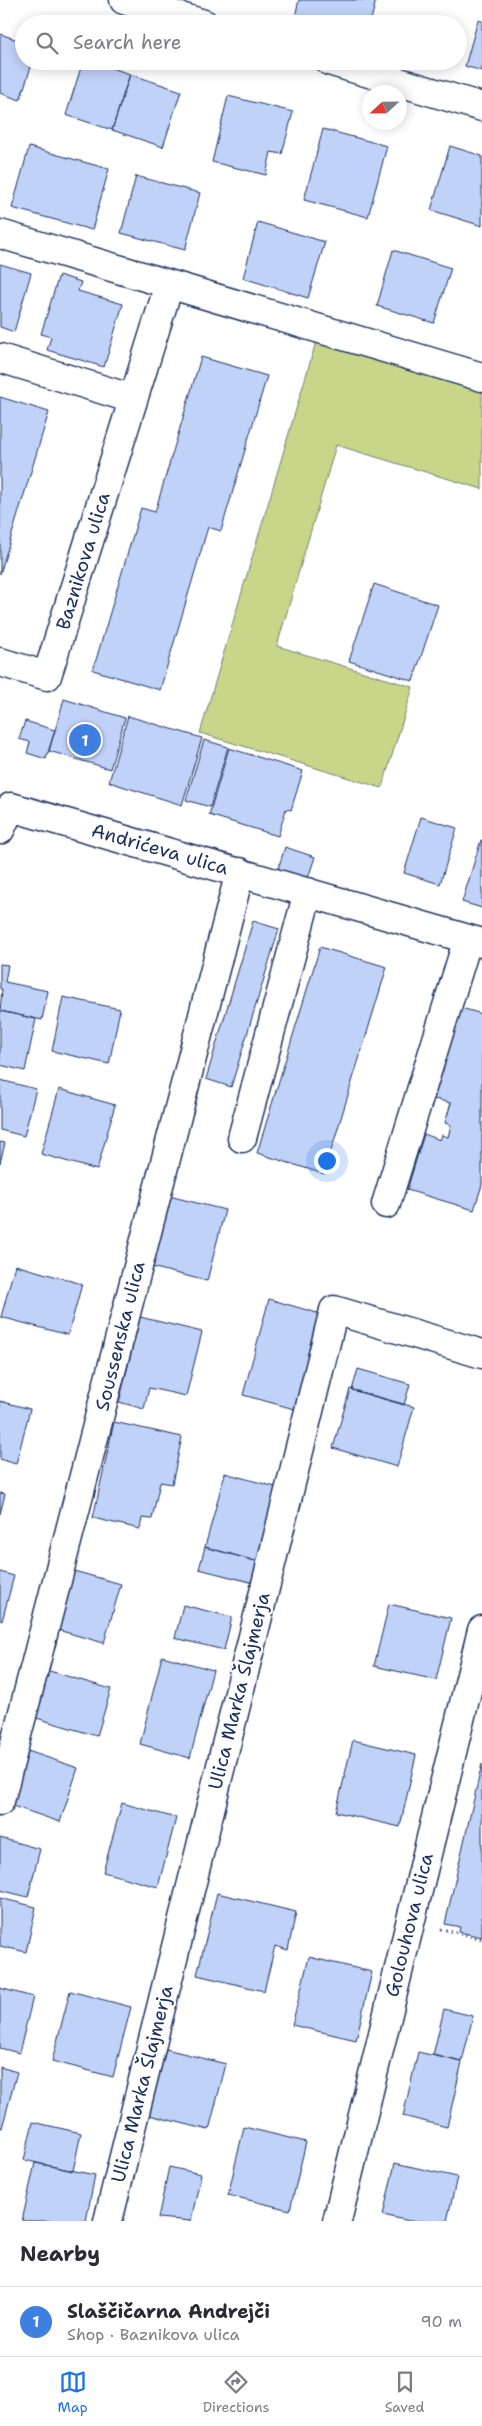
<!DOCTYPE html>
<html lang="en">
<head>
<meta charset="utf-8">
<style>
	body { margin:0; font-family:"Shantell Sans",sans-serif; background:#f7f7f7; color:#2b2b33 }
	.compass { position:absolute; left:362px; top:85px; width:45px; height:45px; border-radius:50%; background:#fff; box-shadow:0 2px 12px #0003; rotate:248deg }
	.you { position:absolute; left:326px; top:1160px; width:18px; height:18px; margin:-12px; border:4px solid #fff; border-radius:50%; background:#1a73e8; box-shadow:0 0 0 8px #1a73e833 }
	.badge { display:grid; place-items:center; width:32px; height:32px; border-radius:50%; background:#1a73e8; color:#fff; font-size:16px; font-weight:700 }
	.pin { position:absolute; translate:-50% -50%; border:2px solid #fff; box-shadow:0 1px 5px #0006 }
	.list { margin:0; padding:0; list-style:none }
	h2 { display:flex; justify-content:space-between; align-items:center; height:65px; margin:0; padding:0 20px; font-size:21px }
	h2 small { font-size:16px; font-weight:400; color:#7c7c81 }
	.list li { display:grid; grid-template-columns:32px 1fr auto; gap:15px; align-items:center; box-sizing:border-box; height:70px; padding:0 20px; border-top:1px solid #e1e1e2 }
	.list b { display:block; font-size:19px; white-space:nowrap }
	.list p { margin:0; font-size:16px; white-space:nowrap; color:#7c7c81 }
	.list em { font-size:16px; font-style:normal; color:#7c7c81 }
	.icon { flex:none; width:28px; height:28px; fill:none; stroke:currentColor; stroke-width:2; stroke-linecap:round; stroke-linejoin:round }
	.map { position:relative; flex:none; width:482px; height:2221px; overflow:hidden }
	.search { position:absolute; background:#fff; box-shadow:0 2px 12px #0003; left:15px; right:15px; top:15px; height:55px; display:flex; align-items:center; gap:12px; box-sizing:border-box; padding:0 18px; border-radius:28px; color:#7c7c81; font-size:19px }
	.sheet { height:135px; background:#fff }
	nav { display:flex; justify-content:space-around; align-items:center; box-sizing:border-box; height:70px; border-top:1px solid #e1e1e2; background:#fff; font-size:14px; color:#7c7c81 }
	nav a { display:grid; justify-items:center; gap:2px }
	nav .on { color:#1a73e8 }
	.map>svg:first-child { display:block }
	.green { fill:#c9d588; stroke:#728273 }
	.building { fill:#c1d2f8; stroke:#1b2f5e }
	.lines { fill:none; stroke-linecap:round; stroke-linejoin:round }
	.minor-casing { stroke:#1b2f5e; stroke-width:31 }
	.path { stroke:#1b2f5e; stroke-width:3; stroke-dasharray:1 4; stroke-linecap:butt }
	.minor { stroke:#fff; stroke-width:28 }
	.labels { text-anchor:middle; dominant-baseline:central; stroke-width:4; stroke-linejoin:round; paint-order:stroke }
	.street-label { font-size:19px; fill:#1b2f5e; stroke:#fff }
</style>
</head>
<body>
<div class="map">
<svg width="482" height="2221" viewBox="0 0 482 2221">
	<rect width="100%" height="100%" fill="#fff"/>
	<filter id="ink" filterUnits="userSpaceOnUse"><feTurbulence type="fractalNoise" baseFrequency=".02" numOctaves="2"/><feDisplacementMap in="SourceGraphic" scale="10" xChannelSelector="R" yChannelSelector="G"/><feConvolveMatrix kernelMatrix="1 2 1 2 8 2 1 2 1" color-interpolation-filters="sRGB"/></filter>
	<g filter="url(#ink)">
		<path class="green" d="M316 342 482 392V489L336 445 277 646 413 687 382 788 200 733Z"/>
		<path class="building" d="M299 0H376L370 24H293Z
			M478 20 482 21V71L465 66Z
			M0 34 24 42V61H33L20 100 0 93Z
			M83 61H90L130 74 112 130 66 115Z
			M130 74 181 91 163 147 112 130Z
			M228 96 293 112 282 154 271 152 266 175 212 162Z
			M323 129 387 146 368 217 304 200Z
			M450 146 482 156V226L431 210Z
			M29 147 109 169 92 230 12 208Z
			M136 176 200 193 185 250 121 233Z
			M258 222 325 242 308 298 243 278Z
			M393 250 451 268 434 323 377 306Z
			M0 264 31 273 14 332 0 327Z
			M59 275 81 282 78 291 123 304 104 367 47 350 51 337 41 334Z
			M201 357 267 376 221 531 208 527 160 690 93 670 141 508 155 512Z
			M0 397 49 412 0 574Z
			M374 584 438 605 413 681 349 661Z
			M64 699 125 718 110 769 49 751Z
			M128 716 202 738 182 805 109 782Z
			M25 721 55 730 46 759 27 753 30 742 19 739Z
			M204 740 228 747 210 807 186 800Z
			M229 748 303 771 291 810 286 809 278 836 209 815Z
			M421 817 457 828 440 884 404 873Z
			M481 840H482V908L462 902Z
			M285 847 315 857 308 878 278 869Z
			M253 921 279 929 231 1087 206 1079Z
			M320 947 387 967 324 1174 257 1153Z
			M0 964 8 965 5 982 48 991 42 1020 0 1011 2 989H0Z
			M63 997 120 1009 109 1064 52 1051Z
			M461 1008 482 1014V1185L474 1210 407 1190 424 1134 440 1140 442 1135 448 1137 451 1125 445 1123 451 1103 434 1099Z
			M0 1011 36 1019 25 1071 0 1065Z
			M0 1080 36 1089 24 1136 0 1130Z
			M59 1089 115 1105 97 1170 41 1154Z
			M0 1142 5 1143 0 1163Z
			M169 1196 225 1210 207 1281 151 1267Z
			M15 1265 82 1284 68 1335 1 1317Z
			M269 1299 324 1315 298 1410 243 1395Z
			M140 1317 202 1332 186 1396 149 1388 144 1409 119 1402Z
			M358 1369 410 1384 404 1405 352 1390Z
			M350 1389 414 1407 397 1467 333 1448Z
			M0 1401 30 1409 16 1464 0 1459Z
			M114 1422 182 1437 172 1484 160 1482 152 1519 142 1518 140 1529 93 1518Z
			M225 1473 279 1488 259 1562 205 1547Z
			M0 1493 5 1494 0 1514Z
			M205 1547 259 1562 254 1583 199 1569Z
			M63 1568 121 1584 104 1643 47 1627Z
			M0 1572 14 1576 2 1621 0 1620Z
			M389 1604 451 1618 436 1680 374 1666Z
			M183 1605 232 1617 224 1650 175 1638Z
			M162 1656 213 1670 190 1758 140 1744Z
			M46 1670 111 1689 97 1736 33 1717Z
			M353 1740 416 1755 400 1827 336 1812Z
			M19 1748 78 1768 60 1822 1 1802Z
			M482 1764V1937L459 1932 460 1927 445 1924Z
			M122 1803 176 1818 158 1887 103 1872Z
			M0 1838 40 1849 28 1897 0 1890Z
			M217 1893 296 1912 288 1950 275 1946 264 1991 197 1975Z
			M0 1898 36 1907 26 1952 0 1946Z
			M309 1957 372 1972 356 2040 292 2025Z
			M0 1988 33 1997 19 2053 0 2048Z
			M70 1991 131 2007 113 2077 52 2061Z
			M444 2009 473 2016 462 2062 433 2055Z
			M166 2049 226 2064 209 2130 149 2115Z
			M418 2052 462 2062 447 2127 403 2116Z
			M0 2067 17 2072 2 2128H0Z
			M33 2122 81 2133 73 2171 24 2160Z
			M244 2127 306 2142 290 2210 228 2195Z
			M35 2163 95 2175 86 2221H22Z
			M395 2163 457 2177 447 2221H409L383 2215Z
			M169 2167 201 2174 191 2221 158 2218Z"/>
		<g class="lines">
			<g class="minor-casing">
				<path id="minor" d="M124 0 204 24
					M329 61 482 107
					M0 234 482 377
					M0 358 133 399
					M0 662 47 676 169 285
					M0 830 11 807 482 943
					M242 1138 308 892
					M386 1204 468 939
					M0 1801 240 872
					M108 2221 334 1310 482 1354
					M337 2221 482 1630"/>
			</g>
			<path class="path" d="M441 1929 482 1939"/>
			<use href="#minor" class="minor"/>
		</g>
	</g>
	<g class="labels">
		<g class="street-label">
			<text transform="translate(83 561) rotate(-73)">Baznikova ulica</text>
			<text transform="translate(160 849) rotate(16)">Andrićeva ulica</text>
			<text transform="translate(120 1336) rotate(-76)">Soussenska ulica</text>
			<text transform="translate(239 1691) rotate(-76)">Ulica Marka Šlajmerja</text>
			<text transform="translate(409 1925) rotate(-76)">Golouhova ulica</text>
			<text transform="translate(142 2084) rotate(-76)">Ulica Marka Šlajmerja</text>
		</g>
	</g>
</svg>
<svg class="compass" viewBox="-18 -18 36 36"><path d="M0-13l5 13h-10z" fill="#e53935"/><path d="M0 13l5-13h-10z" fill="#7c7c81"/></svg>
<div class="you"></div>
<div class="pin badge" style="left:85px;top:740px;background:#3f7fe0">1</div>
<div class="search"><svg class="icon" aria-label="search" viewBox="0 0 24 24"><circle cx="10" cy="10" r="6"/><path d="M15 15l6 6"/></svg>Search here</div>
</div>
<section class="sheet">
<h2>Nearby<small></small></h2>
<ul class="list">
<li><span class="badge" style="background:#3f7fe0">1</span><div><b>Slaščičarna Andrejči</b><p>Shop · Baznikova ulica</p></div><em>90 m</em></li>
</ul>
</section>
<nav>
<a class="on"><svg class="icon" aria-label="map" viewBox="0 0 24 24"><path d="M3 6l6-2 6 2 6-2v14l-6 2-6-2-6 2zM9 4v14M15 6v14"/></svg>Map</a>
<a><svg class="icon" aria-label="directions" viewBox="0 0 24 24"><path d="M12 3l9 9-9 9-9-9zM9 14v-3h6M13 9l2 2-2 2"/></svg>Directions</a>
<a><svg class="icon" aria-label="saved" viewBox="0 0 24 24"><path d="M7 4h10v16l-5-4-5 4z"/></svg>Saved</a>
</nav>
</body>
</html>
